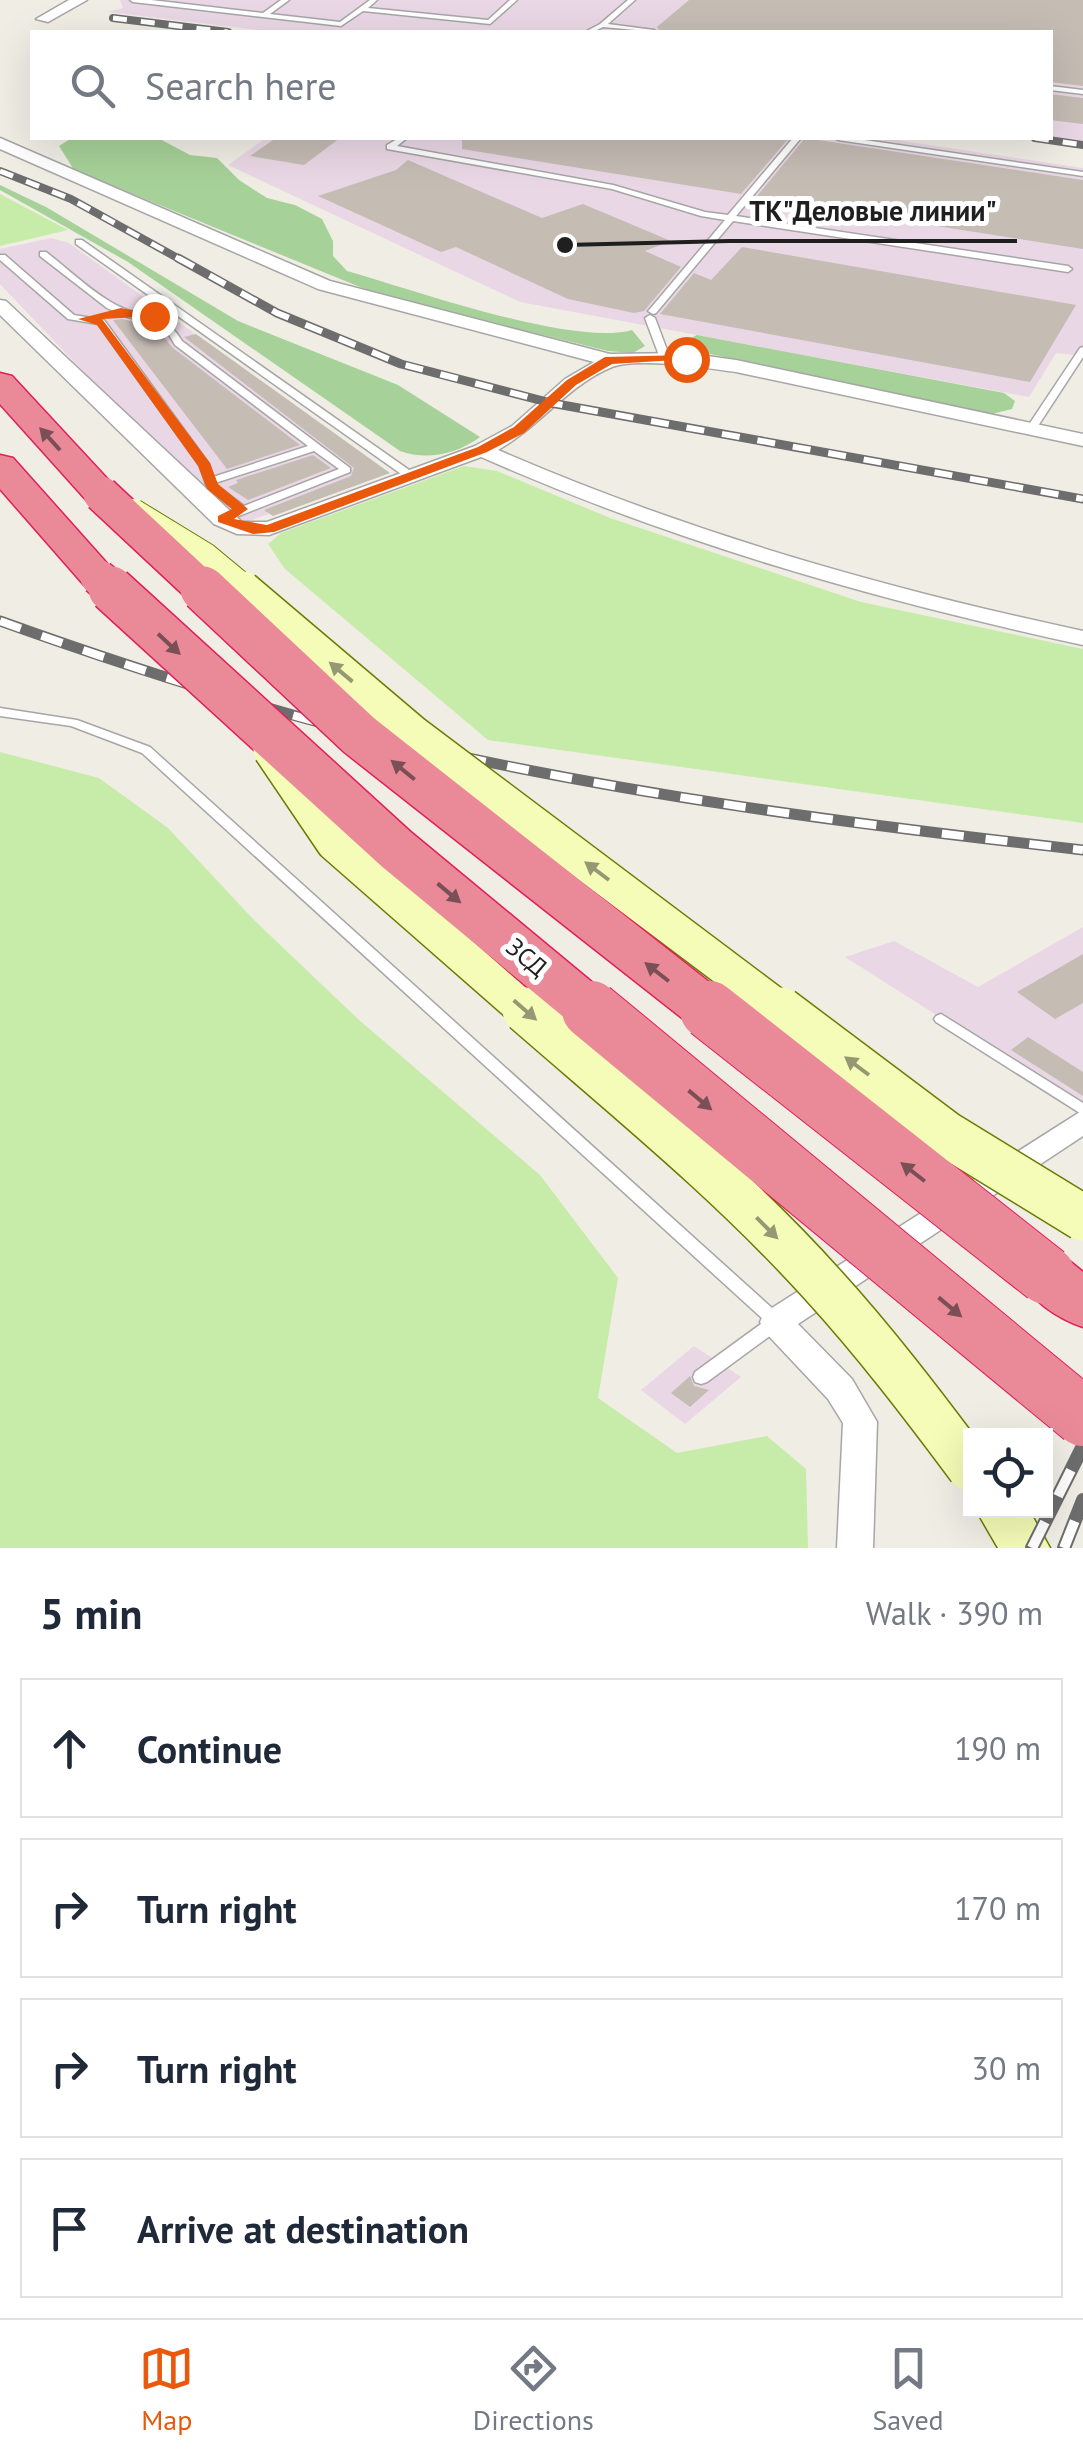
<!DOCTYPE html>
<html lang="en">
<head>
<meta charset="utf-8">
<style>
	body { margin:0; font-family:"PT Sans",sans-serif; background:#f6f6f7; color:#1f2937 }
	.controls { position:absolute; right:30px; bottom:30px; display:grid; overflow:hidden; border-radius:0px; box-shadow:0 10px 40px #0002 }
	.controls button { width:90px; height:90px; display:grid; place-items:center; padding:0; border:0; border-bottom:2px solid #e0e1e3; background:#fff; color:#1f2937; font:50px sans-serif }
	.stop { position:absolute; width:30px; height:30px; margin:-22px; border:8px solid #ea580c; border-radius:50%; background:#fff }
	.stop.end { background:#ea580c; border-color:#fff; box-shadow:0 2px 10px #0008 }
	.list { margin:0; padding:0; list-style:none }
	h2 { display:flex; justify-content:space-between; align-items:center; height:130px; margin:0; padding:0 40px; font-size:42px }
	h2 small { font-size:32px; font-weight:400; color:#747a83 }
	.list li { display:grid; grid-template-columns:65px 1fr auto; gap:30px; align-items:center; box-sizing:border-box; height:140px; margin:0 20px 20px; padding:0 20px; border:2px solid #e0e1e3; border-radius:0px }
	.list b { display:block; font-size:38px; white-space:nowrap }
	.list em { font-size:32px; font-style:normal; color:#747a83 }
	.icon { flex:none; width:55px; height:55px; fill:none; stroke:currentColor; stroke-width:2; stroke-linecap:round; stroke-linejoin:round }
	.map { position:relative; flex:none; width:1083px; height:1548px; overflow:hidden }
	.search { position:absolute; background:#fff; box-shadow:0 10px 40px #0002; left:30px; right:30px; top:30px; height:110px; display:flex; align-items:center; gap:25px; box-sizing:border-box; padding:0 35px; border-radius:0px; color:#747a83; font-size:38px }
	.sheet { height:770px; background:#fff }
	nav { display:flex; justify-content:space-around; align-items:center; box-sizing:border-box; height:140px; border-top:2px solid #e0e1e3; background:#fff; font-size:28px; color:#747a83 }
	nav a { display:grid; justify-items:center; gap:5px }
	nav .on { color:#ea580c }
	.map>svg:first-child { display:block }
	.industrial { fill:#ead7e5 }
	.grass { fill:#c7eca9 }
	.forest { fill:#a6d198 }
	.building { fill:#c5bcb4 }
	.lines { fill:none; stroke-linecap:round; stroke-linejoin:round }
	.service-casing { stroke:#a6a6a6; stroke-width:3 }
	.minor-casing { stroke:#a6a6a6; stroke-width:3 }
	.secondary-casing { stroke:#697b01; stroke-width:3 }
	.motorway-casing { stroke:#e11f59; stroke-width:3 }
	.service { fill:#fff; fill-rule:evenodd }
	.minor { fill:#fff; fill-rule:evenodd }
	.secondary { fill:#f5fcb7; fill-rule:evenodd }
	.motorway { fill:#ea8a98; fill-rule:evenodd }
	.rail-far3-casing { stroke:#6d6d6d; stroke-width:8 }
	.rail-far2-casing { stroke:#6d6d6d; stroke-width:9 }
	.rail-far1-casing { stroke:#6d6d6d; stroke-width:11 }
	.rail-casing { stroke:#6d6d6d; stroke-width:14 }
	.rail-far3 { stroke:#fff; stroke-width:5; stroke-dasharray:14; stroke-linecap:butt }
	.rail-far2 { stroke:#fff; stroke-width:6; stroke-dasharray:18; stroke-linecap:butt }
	.rail-far1 { stroke:#fff; stroke-width:8; stroke-dasharray:22; stroke-linecap:butt }
	.rail { stroke:#fff; stroke-width:10; stroke-dasharray:29; stroke-linecap:butt }
	.secondary-bridge-far2-casing { stroke:#697b01; stroke-width:30; stroke-linecap:butt }
	.secondary-bridge-far1-casing { stroke:#697b01; stroke-width:38; stroke-linecap:butt }
	.secondary-bridge-casing { stroke:#697b01; stroke-width:48; stroke-linecap:butt }
	.motorway-bridge-far2-casing { stroke:#e11f59; stroke-width:38; stroke-linecap:butt }
	.motorway-bridge-far1-casing { stroke:#e11f59; stroke-width:48; stroke-linecap:butt }
	.motorway-bridge-casing { stroke:#e11f59; stroke-width:60; stroke-linecap:butt }
	.secondary-bridge-far2 { stroke:#f5fcb7; stroke-width:28 }
	.secondary-bridge-far1 { stroke:#f5fcb7; stroke-width:35 }
	.secondary-bridge { stroke:#f5fcb7; stroke-width:45 }
	.motorway-bridge-far2 { stroke:#ea8a98; stroke-width:35 }
	.motorway-bridge-far1 { stroke:#ea8a98; stroke-width:45 }
	.motorway-bridge { stroke:#ea8a98; stroke-width:58 }
	.oneway { fill:#7a4f55 }
	.oneway2 { fill:#959973 }
	.route { fill:#ea580c }
	.labels { text-anchor:middle; dominant-baseline:central; stroke-width:10; stroke-linejoin:round; paint-order:stroke }
	.street-label { font-size:25px; fill:#1f1f1f; stroke:#fff }
	.leader { fill:none; stroke:#1f1f1f; stroke-width:4 }
	.callout-dot { fill:#1f1f1f; stroke:#fff; stroke-width:4 }
	.callout-label { font-size:28px; text-anchor:middle; font-weight:bold; fill:#1f1f1f; stroke:#fff; stroke-width:10; stroke-linejoin:round; paint-order:stroke }
</style>
</head>
<body>
<div class="map">
<svg width="1083" height="1548" viewBox="0 0 1083 1548">
	<rect width="100%" height="100%" fill="#f0ede5"/>
	<path class="industrial" d="M120 0H1083V142L1051 137 1050 32H274L108 12 123 8Z
		M266 138H883L1083 168V356L1056 353 1029 397 520 302 228 165Z
		M51 238 69 243 387 472 238 525 137 428 0 284V249Z
		M1083 927V1108L845 957 894 941 978 987Z
		M694 1346 741 1377 685 1424 641 1390Z"/>
	<path class="grass" d="M0 193V194L68 230 0 246Z
		M464 466 497 471 610 518 861 602 1083 649V823L488 740 285 569 268 544 281 533Z
		M0 752 99 778 168 828 253 919 358 1019 540 1175 618 1278 598 1398 677 1453 767 1436 806 1469 808 1548H0Z"/>
	<path class="forest" d="M72 138H158L190 155 217 158 239 180 267 198 295 205 322 219 333 241V256L347 271C411 289 573 347 632 330L645 346 633 353 608 351 377 294 74 170 59 146Z
		M0 185 46 207 238 321 398 385 480 437C457 454 427 461 400 451L128 262 0 190Z
		M697 335 1004 393 1015 401 1012 409 992 414 696 351 687 340Z"/>
	<path class="building" d="M689 0H1083V86L1050 82V32H660L657 27Z
		M1050 94 1083 98V124L1050 120Z
		M276 138H340L304 165 250 156Z
		M462 138H789L741 194 462 149Z
		M805 138 1083 180V249L783 202 788 196H757Z
		M408 160 542 218 583 204 671 241 645 251 681 267 644 311 634 313 568 299 456 247 441 252 318 196 396 170Z
		M742 247 1076 305 1030 382 660 314 694 273 711 280Z
		M122 319 154 326 173 348 300 445 227 469 113 320Z
		M196 334 390 473 273 516 264 510 351 476 354 468 184 337Z
		M313 455 331 468 248 500 228 487 238 483 236 480Z
		M1083 954V1003L1055 1019 1017 992Z
		M1028 1037 1083 1072V1096L1011 1050Z
		M690 1376 694 1386 709 1390 690 1407 671 1393Z"/>
	<g class="lines">
		<g class="service-casing">
			<path id="service" d="M130 0H151L263 13 281 0H289L270 14 340 22 370 0H377L368 8 488 20 510 0H517L490 24 363 11 341 26 133 2Z
				M628 0H635L608 24 654 30 657 32 603 27 593 32H585L600 24Z
				M1050 86 1083 90V94L1050 90Z
				M399 138H407L397 146 613 185 705 212 728 215 793 138H801L736 216 1068 266 1072 269 1068 272 733 221 656 313 653 314 648 311 650 309 725 220 701 216 612 189 387 149V145Z
				M834 138H851L1083 172V176L838 140Z
				M76 240H82L412 472V476H404L76 244Z
				M40 252H46C67 268 86 287 109 301 140 321 160 305 182 341L350 468V472L226 521H218V517L236 510 207 488 200 466 98 324 68 319 0 260V255H5L74 315 104 320 209 464 213 477 308 446 175 345 168 333 156 322 127 317 107 308 40 256ZM314 451 339 469 244 506 216 485 215 483Z
				M650 315 655 318 670 358 668 360 665 361 660 358 645 318Z
				M1083 347V357L1036 429 1031 432 1027 431 1026 429 1080 348Z
				M0 708 77 720 150 747 782 1317 784 1322 782 1327 707 1382 701 1384 695 1382 693 1377 695 1372 765 1321 142 753 71 726 0 716Z
				M941 1014 1083 1103V1115L936 1022 934 1019 936 1016Z"/>
		</g>
		<g class="minor-casing">
			<path id="minor" d="M69 0H87L48 22 36 19Z
				M0 138 330 281 610 354 685 353 736 360 1083 434V446L736 372C707 368 637 357 612 367 568 385 539 427 498 450 687 532 882 588 1083 631V645C876 600 676 543 481 457L269 535 237 534 214 524 0 315V300L6 301 242 522H267L475 446 512 426 565 379 594 362 318 289 0 149Z
				M1083 1110V1136L798 1324 852 1379 877 1422 873 1548H837L843 1423 828 1399 764 1331 760 1322 764 1313Z"/>
		</g>
		<g class="secondary-casing">
			<path id="secondary" d="M976 1510H1029L1050 1548H998Z"/>
		</g>
		<g class="motorway-casing">
			<path id="motorway" d="M0 373 12 376 114 486 120 494 114 502H88L0 404Z
				M0 455 13 458 112 569 118 577 112 585 98 589 84 585 0 489Z
				M1046 1253 1067 1259 1083 1272V1327C1056 1318 1031 1300 1017 1275L1025 1259Z"/>
		</g>
		<use href="#service" class="service"/>
		<use href="#minor" class="minor"/>
		<use href="#secondary" class="secondary"/>
		<use href="#motorway" class="motorway"/>
		<g class="rail-far3-casing">
			<path id="rail-far3" d="M113 18 228 32
				M1035 138 1083 145
				M0 171 71 199 183 261"/>
		</g>
		<g class="rail-far2-casing">
			<path id="rail-far2" d="M178 258 277 313 401 364 551 403 1083 499"/>
		</g>
		<g class="rail-far1-casing">
			<path id="rail-far1" d="M0 621C131 668 262 710 397 742 623 795 853 824 1083 850"/>
		</g>
		<g class="rail-casing">
			<path id="rail" d="M1032 1548 1083 1446
				M1064 1548 1083 1500"/>
		</g>
		<use href="#rail-far3" class="rail-far3"/>
		<use href="#rail-far2" class="rail-far2"/>
		<use href="#rail-far1" class="rail-far1"/>
		<use href="#rail" class="rail"/>
		<g class="secondary-bridge-far2-casing">
			<path id="secondary-bridge-far2" d="M133 513 205 557 246 591"/>
		</g>
		<g class="secondary-bridge-far1-casing">
			<path id="secondary-bridge-far1" d="M243 589 414 734 785 1013
				M271 750 334 843 528 1013"/>
		</g>
		<g class="secondary-bridge-casing">
			<path id="secondary-bridge" d="M525 1010C626 1098 732 1184 822 1284 875 1342 923 1405 970 1468
				M781 1010 946 1134 1083 1218"/>
		</g>
		<g class="motorway-bridge-far2-casing">
			<path id="motorway-bridge-far2" d="M101 494 205 591
				M98 577 114 591"/>
		</g>
		<g class="motorway-bridge-far1-casing">
			<path id="motorway-bridge-far1" d="M111 589 396 849 594 1013
				M203 589 359 735 712 1013"/>
		</g>
		<g class="motorway-bridge-casing">
			<path id="motorway-bridge" d="M591 1010 1083 1417
				M709 1010 1046 1275"/>
		</g>
		<use href="#secondary-bridge-far2" class="secondary-bridge-far2"/>
		<use href="#secondary-bridge-far1" class="secondary-bridge-far1"/>
		<use href="#secondary-bridge" class="secondary-bridge"/>
		<use href="#motorway-bridge-far2" class="motorway-bridge-far2"/>
		<use href="#motorway-bridge-far1" class="motorway-bridge-far1"/>
		<use href="#motorway-bridge" class="motorway-bridge"/>
	</g>
	<defs><path id="oneway-solid" d="M-6-.8H1V-3.2L6.5 0L1 3.2V.8H-6Z" transform="scale(2.5)"/></defs>
	<g class="oneway">
		<use href="#oneway-solid" transform="translate(50 439) rotate(-132)"/>
		<use href="#oneway-solid" transform="translate(169 644) rotate(43)"/>
		<use href="#oneway-solid" transform="translate(403 770) rotate(-141)"/>
		<use href="#oneway-solid" transform="translate(449 893) rotate(40)"/>
		<use href="#oneway-solid" transform="translate(657 972) rotate(-142)"/>
		<use href="#oneway-solid" transform="translate(700 1100) rotate(40)"/>
		<use href="#oneway-solid" transform="translate(913 1172) rotate(-142)"/>
		<use href="#oneway-solid" transform="translate(950 1307) rotate(40)"/>
	</g>
	<g class="oneway2">
		<use href="#oneway-solid" transform="translate(341 672) rotate(-140)"/>
		<use href="#oneway-solid" transform="translate(597 871) rotate(-143)"/>
		<use href="#oneway-solid" transform="translate(525 1010) rotate(41)"/>
		<use href="#oneway-solid" transform="translate(857 1066) rotate(-143)"/>
		<use href="#oneway-solid" transform="translate(767 1228) rotate(45)"/>
	</g>
	<path class="route" d="M121 308 160 316 102 319 210 463 218 484 248 509 234 519 267 525 478 447 514 427 567 380 605 357 686 355 692 359 612 364 576 385 524 433 487 452 274 532 253 534 218 522V516L232 509 207 489 198 466 97 325 78 319Z"/>
	<g class="labels">
		<g class="street-label">
			<text transform="translate(527 957) rotate(40)">ЗСД</text>
		</g>
	</g>
	<path class="leader" d="M565 245L729 241H1017"/>
	<circle class="callout-dot" cx="565" cy="245" r="10"/>
	<g class="callout-label">
		<text x="873" y="221">ТК"Деловые линии"</text>
	</g>
</svg>
<div class="controls">
<button><svg class="icon" aria-label="locate" viewBox="0 0 24 24"><circle cx="12" cy="12" r="6"/><path d="M12 2v4M12 18v4M2 12h4M18 12h4"/></svg></button>
</div>
<div class="stop" style="left:686px;top:359px"></div>
<div class="stop end" style="left:154px;top:316px"></div>
<div class="search"><svg class="icon" aria-label="search" viewBox="0 0 24 24"><circle cx="10" cy="10" r="6"/><path d="M15 15l6 6"/></svg>Search here</div>
</div>
<section class="sheet">
<h2>5 min<small>Walk · 390 m</small></h2>
<ul class="list">
<li><svg class="icon" aria-label="ahead" viewBox="0 0 24 24"><path d="M12 20V5M6 11l6-6 6 6"/></svg><div><b>Continue</b></div><em>190 m</em></li>
<li><svg class="icon" aria-label="right" viewBox="0 0 24 24"><path d="M7 20v-9h11M14 6l5 5-5 5"/></svg><div><b>Turn right</b></div><em>170 m</em></li>
<li><svg class="icon" aria-label="right" viewBox="0 0 24 24"><path d="M7 20v-9h11M14 6l5 5-5 5"/></svg><div><b>Turn right</b></div><em>30 m</em></li>
<li><svg class="icon" aria-label="arrive" viewBox="0 0 24 24"><path d="M6 21V4h12l-3 4 3 4H6"/></svg><div><b>Arrive at destination</b></div></li>
</ul>
</section>
<nav>
<a class="on"><svg class="icon" aria-label="map" viewBox="0 0 24 24"><path d="M3 6l6-2 6 2 6-2v14l-6 2-6-2-6 2zM9 4v14M15 6v14"/></svg>Map</a>
<a><svg class="icon" aria-label="directions" viewBox="0 0 24 24"><path d="M12 3l9 9-9 9-9-9zM9 14v-3h6M13 9l2 2-2 2"/></svg>Directions</a>
<a><svg class="icon" aria-label="saved" viewBox="0 0 24 24"><path d="M7 4h10v16l-5-4-5 4z"/></svg>Saved</a>
</nav>
</body>
</html>
